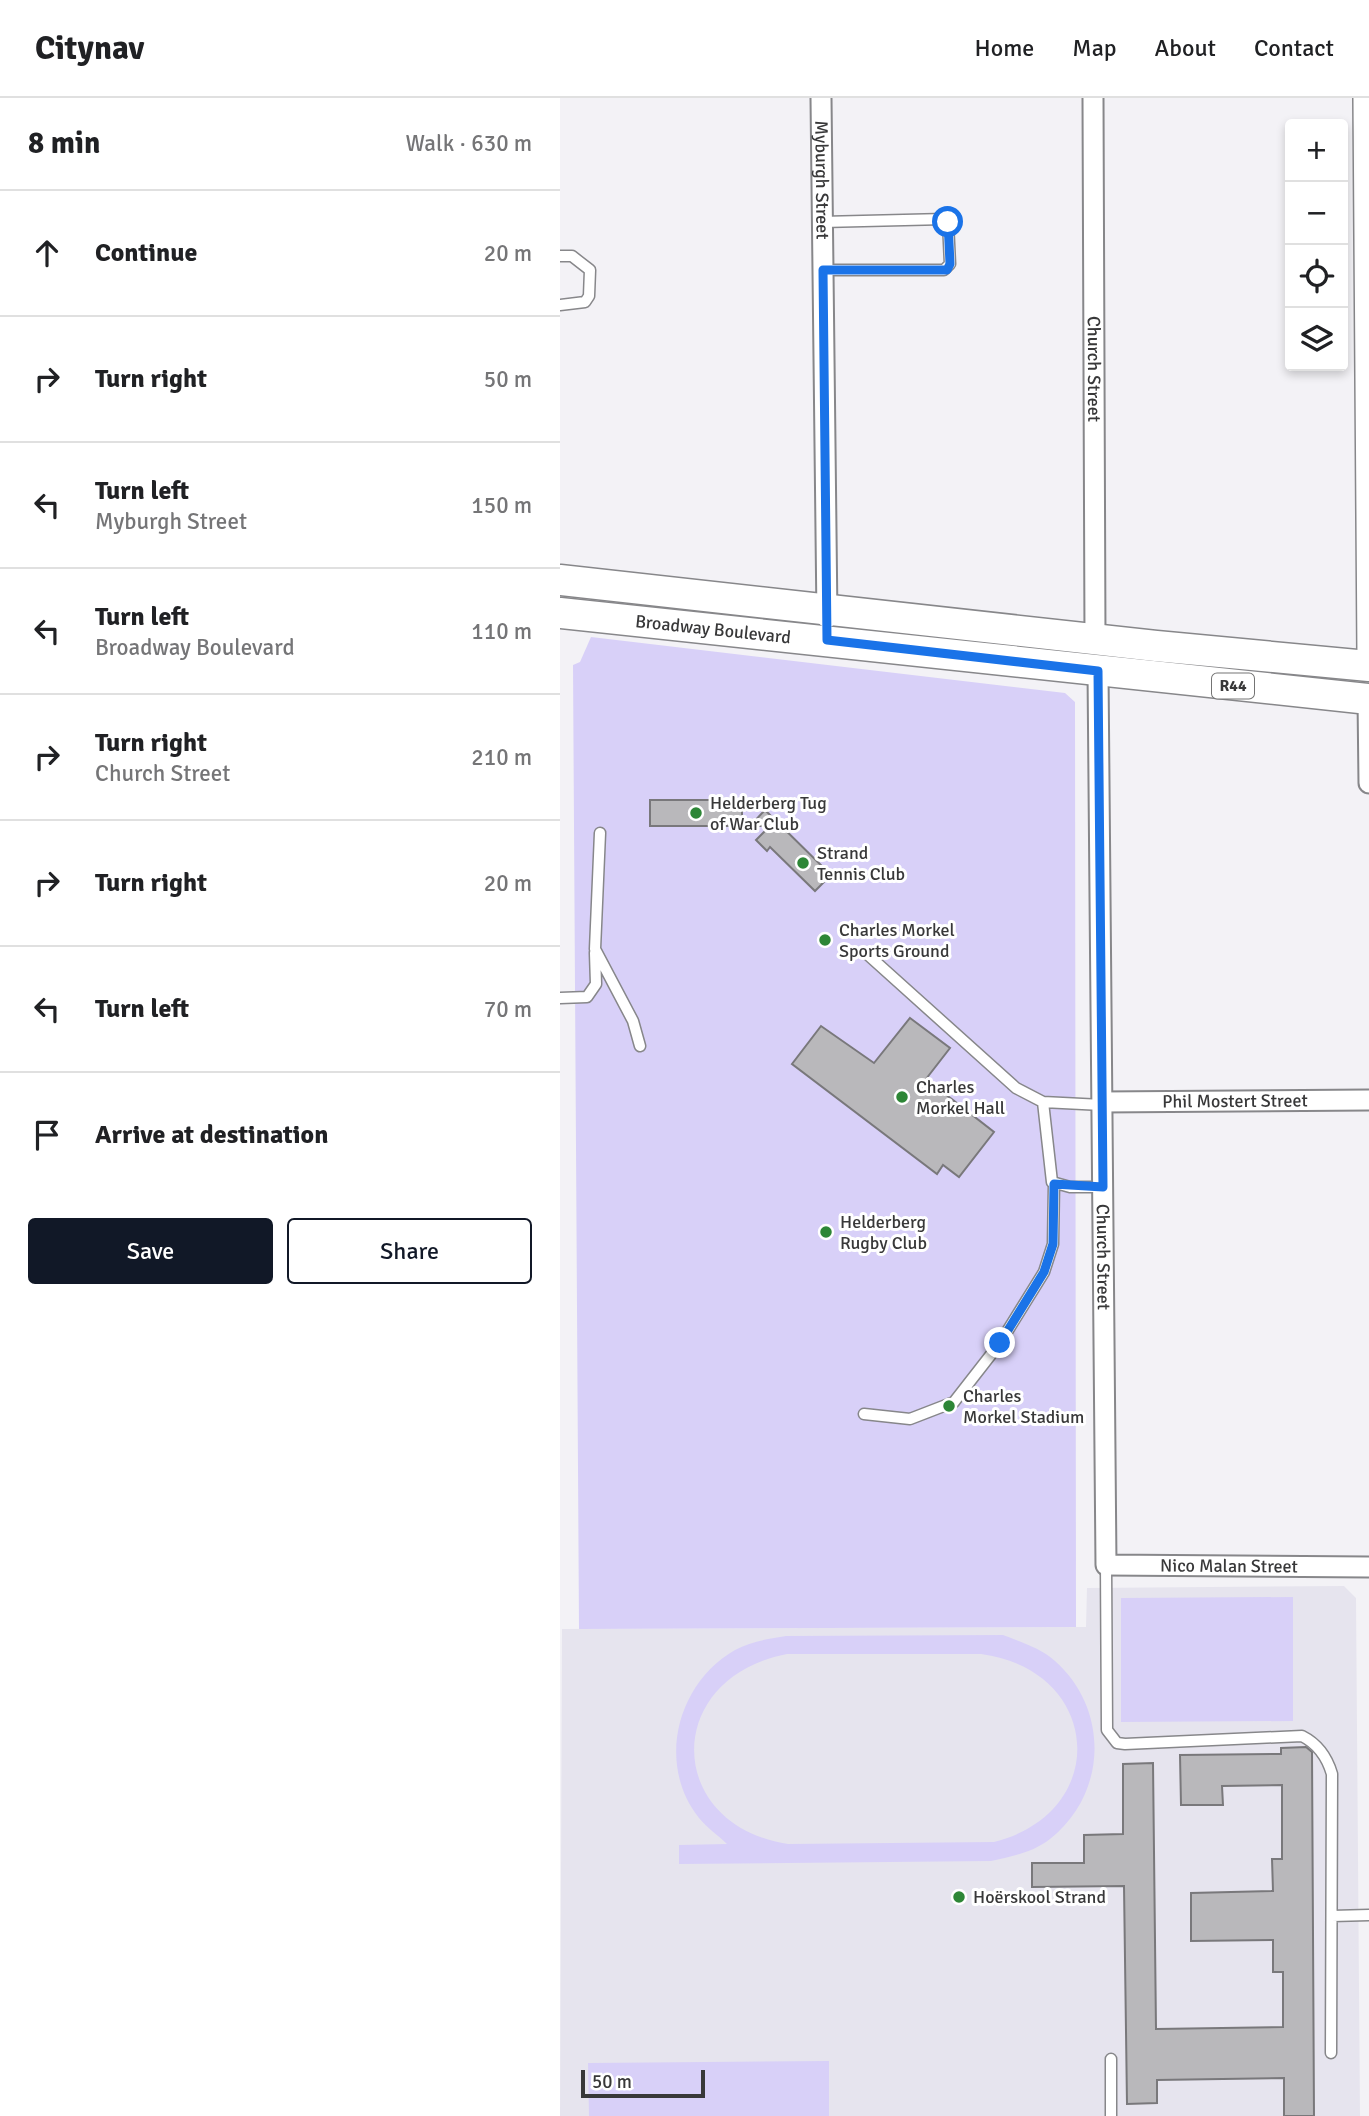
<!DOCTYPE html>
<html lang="en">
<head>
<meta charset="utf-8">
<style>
	body { margin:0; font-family:Signika,sans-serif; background:#f6f6f6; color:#202124 }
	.controls { position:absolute; right:21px; top:21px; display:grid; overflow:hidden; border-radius:7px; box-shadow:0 4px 10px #0003 }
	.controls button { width:63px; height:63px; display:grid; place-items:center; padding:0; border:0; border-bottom:2px solid #e0e0e0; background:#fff; color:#202124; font:35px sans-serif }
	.scale { position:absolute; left:21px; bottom:18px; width:124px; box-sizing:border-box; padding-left:7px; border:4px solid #383839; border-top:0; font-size:19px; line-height:24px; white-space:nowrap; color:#383839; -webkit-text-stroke:5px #fff; paint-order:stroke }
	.stop { position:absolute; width:21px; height:21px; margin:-16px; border:5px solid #1a73e8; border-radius:50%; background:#fff }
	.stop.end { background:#1a73e8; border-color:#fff; box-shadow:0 2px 7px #0008 }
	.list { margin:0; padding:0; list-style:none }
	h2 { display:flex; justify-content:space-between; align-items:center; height:91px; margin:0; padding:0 28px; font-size:30px }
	h2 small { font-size:23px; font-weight:400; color:#757577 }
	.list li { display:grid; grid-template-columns:46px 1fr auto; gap:21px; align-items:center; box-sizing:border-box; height:126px; padding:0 28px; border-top:2px solid #e0e0e0 }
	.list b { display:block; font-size:26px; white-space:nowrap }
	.list p { margin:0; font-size:23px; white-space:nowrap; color:#757577 }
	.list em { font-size:23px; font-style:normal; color:#757577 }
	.actions { display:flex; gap:14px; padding:21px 28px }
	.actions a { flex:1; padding:16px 0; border:2px solid #111827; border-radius:7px; text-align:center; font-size:24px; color:#111827 }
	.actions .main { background:#111827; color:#fff }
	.icon { flex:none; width:38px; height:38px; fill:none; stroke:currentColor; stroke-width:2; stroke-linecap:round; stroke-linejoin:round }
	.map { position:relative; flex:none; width:809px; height:2018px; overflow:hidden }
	header { display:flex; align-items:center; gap:42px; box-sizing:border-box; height:98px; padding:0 35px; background:#fff; border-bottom:2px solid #e0e0e0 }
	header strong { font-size:33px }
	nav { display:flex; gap:38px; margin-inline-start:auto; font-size:24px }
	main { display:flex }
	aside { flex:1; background:#fff }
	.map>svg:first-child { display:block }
	.built { fill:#e6e4ee }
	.green { fill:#d8d0f8; fill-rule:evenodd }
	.building { fill:#b9b8bb; stroke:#79787b; stroke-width:2 }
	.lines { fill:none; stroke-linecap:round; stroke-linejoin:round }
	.service-casing { stroke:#87878a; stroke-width:13 }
	.minor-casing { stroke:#87878a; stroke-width:23 }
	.tertiary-casing { stroke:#87878a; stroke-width:26 }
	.primary-casing { stroke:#87878a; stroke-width:33 }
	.service { stroke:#fff; stroke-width:10 }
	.minor { stroke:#fff; stroke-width:19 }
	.tertiary { stroke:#fff; stroke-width:23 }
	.primary { stroke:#fff; stroke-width:30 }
	.route { stroke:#1a73e8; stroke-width:9 }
	.poi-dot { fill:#2d8636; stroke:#fff; stroke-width:2.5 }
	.labels { text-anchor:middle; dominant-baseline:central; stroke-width:6; stroke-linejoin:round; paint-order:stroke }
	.shield { fill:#fff; stroke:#747474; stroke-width:2 }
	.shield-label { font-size:16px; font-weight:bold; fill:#383839 }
	.street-label { font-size:18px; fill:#383839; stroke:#fff }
	.poi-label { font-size:18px; fill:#383839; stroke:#fff; text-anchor:start }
</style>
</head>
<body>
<header>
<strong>Citynav</strong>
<nav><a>Home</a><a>Map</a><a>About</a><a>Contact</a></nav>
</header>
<main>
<aside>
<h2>8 min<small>Walk · 630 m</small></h2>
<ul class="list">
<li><svg class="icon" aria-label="ahead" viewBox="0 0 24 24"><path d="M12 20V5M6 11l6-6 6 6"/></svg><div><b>Continue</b></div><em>20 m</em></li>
<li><svg class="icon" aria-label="right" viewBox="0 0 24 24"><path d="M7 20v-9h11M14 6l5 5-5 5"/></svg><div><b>Turn right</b></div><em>50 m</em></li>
<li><svg class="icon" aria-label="left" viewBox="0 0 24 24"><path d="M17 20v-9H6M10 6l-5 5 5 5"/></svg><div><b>Turn left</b><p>Myburgh Street</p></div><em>150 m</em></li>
<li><svg class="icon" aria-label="left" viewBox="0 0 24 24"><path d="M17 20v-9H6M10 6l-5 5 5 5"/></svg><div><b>Turn left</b><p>Broadway Boulevard</p></div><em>110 m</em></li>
<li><svg class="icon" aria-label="right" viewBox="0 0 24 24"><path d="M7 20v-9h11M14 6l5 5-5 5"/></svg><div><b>Turn right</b><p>Church Street</p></div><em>210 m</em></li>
<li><svg class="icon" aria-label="right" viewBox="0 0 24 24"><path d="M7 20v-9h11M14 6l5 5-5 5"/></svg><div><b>Turn right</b></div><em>20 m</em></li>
<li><svg class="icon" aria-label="left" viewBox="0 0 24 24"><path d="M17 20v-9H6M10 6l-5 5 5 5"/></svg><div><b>Turn left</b></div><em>70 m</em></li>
<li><svg class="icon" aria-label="arrive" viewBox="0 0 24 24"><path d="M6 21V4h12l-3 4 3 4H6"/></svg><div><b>Arrive at destination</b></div></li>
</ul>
<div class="actions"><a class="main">Save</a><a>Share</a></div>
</aside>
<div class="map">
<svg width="809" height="2018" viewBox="0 0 809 2018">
	<rect width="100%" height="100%" fill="#f3f2f6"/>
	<path class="built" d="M784 1488 796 1500 800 2018H0L2 1531 526 1529 527 1490Z"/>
	<path class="green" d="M31 539 505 595 515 604 516 1529 19 1531 13 567 20 564Z
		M733 1499V1623L561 1624V1500Z
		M443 1537C461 1544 481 1550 495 1563 550 1612 547 1696 490 1741 472 1755 452 1758 431 1763L119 1766V1747L167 1746C158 1737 147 1730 139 1720 96 1666 117 1585 175 1552 191 1543 209 1541 226 1538ZM227 1556H421C542 1572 552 1714 434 1744L228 1746C104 1727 102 1580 227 1556Z
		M269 1963V2018H29L28 1965Z"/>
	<path class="building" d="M90 702H182V728H90Z
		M205 712 271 777 255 793 210 749 207 753 196 742 210 728H190Z
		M350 920 390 950 366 981 434 1034 399 1079 383 1067 377 1076 232 966 261 928 314 965Z
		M746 1649 752 1654 754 2018H724V1980L597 1982V2005L567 2006 564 1788 472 1789V1765H524V1737L563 1736V1666L593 1665 596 1931 723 1929V1874H713V1842L631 1843V1795L713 1793 712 1761H722V1687L662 1688 663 1707H621L620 1657 721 1656V1650Z"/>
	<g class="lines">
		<g class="service-casing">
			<path id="service" d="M262 124 385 121 388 124 390 166 384 172H263
				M0 158H12L30 172 29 198 25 204 0 207
				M40 735 35 851 73 923 80 948
				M307 856 456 990 483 1004 542 1007
				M0 900 27 899 36 886 35 855
				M483 1004 492 1084 510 1089H543
				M304 1316 350 1321 394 1304 440 1245 484 1174 493 1146 494 1086
				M546 1467 547 1632 557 1645 565 1646 742 1638C758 1646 767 1659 772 1676L771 1955
				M772 1818 809 1817
				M551 2018V1961"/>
		</g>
		<g class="minor-casing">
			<g id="minor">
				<path id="s1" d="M261 0 267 520"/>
				<path id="s2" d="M533 0 535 542"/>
				<path id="s3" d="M538 573 546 1467 809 1469"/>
				<path d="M808 601 809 685"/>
				<path id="s4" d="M542 1004 809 1002"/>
			</g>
		</g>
		<g class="tertiary-casing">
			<path id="tertiary" d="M805 0 809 557"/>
		</g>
		<g class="primary-casing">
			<g id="primary">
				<path d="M0 482 596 548 809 568"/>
				<path id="s5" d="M0 515 809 601"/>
			</g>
		</g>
		<use href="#service" class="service"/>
		<use href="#minor" class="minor"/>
		<use href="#tertiary" class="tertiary"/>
		<use href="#primary" class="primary"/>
	</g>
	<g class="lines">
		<path class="route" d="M388 124 390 166 387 172H263L267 542 538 573 543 1089 494 1086 493 1146 484 1174 440 1245"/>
	</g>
	<g class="poi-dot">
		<circle cx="136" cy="715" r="7"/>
		<circle cx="243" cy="765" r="7"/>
		<circle cx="265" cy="842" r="7"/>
		<circle cx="342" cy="999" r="7"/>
		<circle cx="266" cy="1134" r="7"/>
		<circle cx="389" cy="1308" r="7"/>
		<circle cx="399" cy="1799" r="7"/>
	</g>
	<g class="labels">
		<rect class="shield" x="652" y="575.5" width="42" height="25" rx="5"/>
		<g class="shield-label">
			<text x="673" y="588">R44</text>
		</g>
		<g class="street-label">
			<text stroke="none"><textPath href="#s1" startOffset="82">Myburgh Street</textPath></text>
			<text stroke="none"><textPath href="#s2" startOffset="271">Church Street</textPath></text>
			<text stroke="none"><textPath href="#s5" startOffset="154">Broadway Boulevard</textPath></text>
			<text stroke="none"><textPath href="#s4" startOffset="133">Phil Mostert Street</textPath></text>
			<text stroke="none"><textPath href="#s3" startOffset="586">Church Street</textPath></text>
			<text stroke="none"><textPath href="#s3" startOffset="1017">Nico Malan Street</textPath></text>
		</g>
		<g class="poi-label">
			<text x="150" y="705">Helderberg Tug<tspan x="150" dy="21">of War Club</tspan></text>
			<text x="257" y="755">Strand<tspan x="257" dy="21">Tennis Club</tspan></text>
			<text x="279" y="832">Charles Morkel<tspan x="279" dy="21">Sports Ground</tspan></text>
			<text x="356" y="989">Charles<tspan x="356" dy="21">Morkel Hall</tspan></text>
			<text x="280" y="1124">Helderberg<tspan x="280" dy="21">Rugby Club</tspan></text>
			<text x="403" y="1298">Charles<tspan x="403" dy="21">Morkel Stadium</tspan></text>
			<text x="413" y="1799">Hoërskool Strand</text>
		</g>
	</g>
</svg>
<div class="controls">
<button>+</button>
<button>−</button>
<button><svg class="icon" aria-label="locate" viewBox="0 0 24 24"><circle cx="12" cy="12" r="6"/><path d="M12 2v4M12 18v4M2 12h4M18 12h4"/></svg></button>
<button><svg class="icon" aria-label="layers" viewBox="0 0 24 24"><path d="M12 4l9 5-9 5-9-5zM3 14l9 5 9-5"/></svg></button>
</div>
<div class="scale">50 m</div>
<div class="stop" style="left:388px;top:124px"></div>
<div class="stop end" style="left:440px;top:1245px"></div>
</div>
</main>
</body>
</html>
